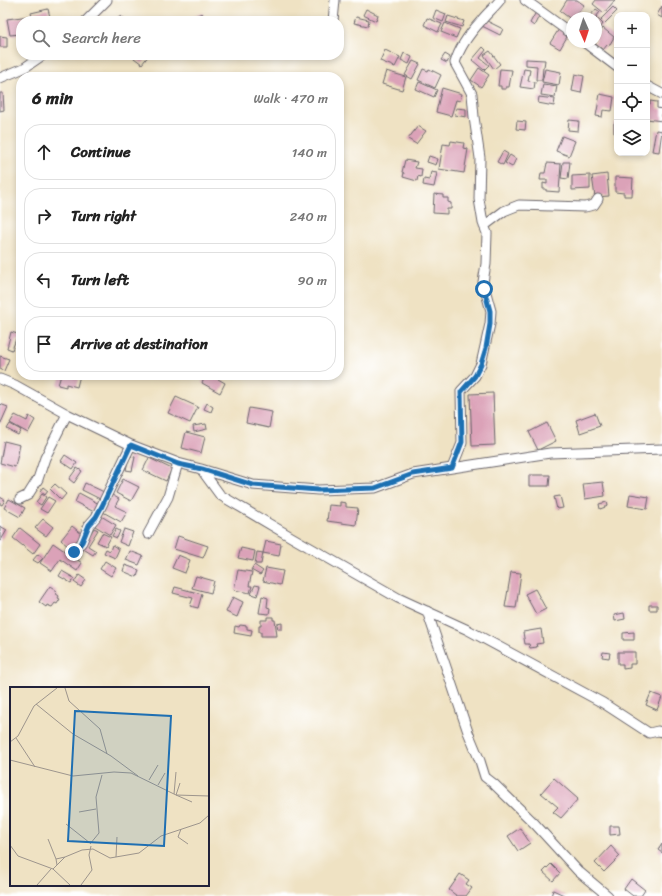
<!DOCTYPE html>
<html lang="en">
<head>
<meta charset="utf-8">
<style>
	body { margin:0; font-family:Sriracha,sans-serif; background:#f2f2f2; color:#222 }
	.controls { position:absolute; right:12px; top:12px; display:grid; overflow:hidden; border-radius:8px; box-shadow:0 2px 6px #0003 }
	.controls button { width:36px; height:36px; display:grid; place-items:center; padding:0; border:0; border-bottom:1px solid #e0e0e0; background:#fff; color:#222; font:20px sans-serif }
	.compass { position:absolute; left:566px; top:12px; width:36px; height:36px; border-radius:50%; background:#fff; box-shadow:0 2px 6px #0003; rotate:177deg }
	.stop { position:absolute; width:12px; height:12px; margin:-9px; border:3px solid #1f6fb2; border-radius:50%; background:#fff }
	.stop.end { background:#1f6fb2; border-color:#fff; box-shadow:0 1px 4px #0008 }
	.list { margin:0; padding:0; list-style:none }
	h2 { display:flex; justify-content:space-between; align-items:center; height:52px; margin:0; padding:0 16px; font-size:17px }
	h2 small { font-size:13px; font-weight:400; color:#767676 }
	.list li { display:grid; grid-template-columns:26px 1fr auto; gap:12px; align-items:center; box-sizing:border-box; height:56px; margin:0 8px 8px; padding:0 8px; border:1px solid #e0e0e0; border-radius:16px }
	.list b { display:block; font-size:15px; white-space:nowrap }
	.list em { font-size:13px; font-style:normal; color:#767676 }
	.icon { flex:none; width:22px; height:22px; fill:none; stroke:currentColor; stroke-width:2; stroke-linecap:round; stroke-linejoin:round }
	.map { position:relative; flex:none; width:662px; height:896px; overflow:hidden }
	.search { position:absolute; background:#fff; box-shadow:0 2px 6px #0003; left:16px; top:16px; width:328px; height:44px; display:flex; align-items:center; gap:10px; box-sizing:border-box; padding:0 14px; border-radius:16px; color:#767676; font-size:15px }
	.panel { position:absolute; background:#fff; box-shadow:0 2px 6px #0003; left:16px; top:72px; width:328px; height:308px; border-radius:16px }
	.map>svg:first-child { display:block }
	.building { fill:#dba2b8 }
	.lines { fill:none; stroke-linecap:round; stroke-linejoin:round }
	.minor-casing { stroke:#6a656b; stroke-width:11 }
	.minor { stroke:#fff; stroke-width:9 }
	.route { stroke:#1f6fb2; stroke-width:5 }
	.inset-road { fill:none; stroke:#9d958d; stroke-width:1 }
	.view { fill:#1f6fb2; fill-opacity:0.15; stroke:#1f6fb2; stroke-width:2 }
	.inset-edge { fill:none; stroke:#22223b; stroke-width:2 }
</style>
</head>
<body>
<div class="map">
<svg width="662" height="896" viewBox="0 0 662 896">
	<rect width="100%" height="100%" fill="#fff"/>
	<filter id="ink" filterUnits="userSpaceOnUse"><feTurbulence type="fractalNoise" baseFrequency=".025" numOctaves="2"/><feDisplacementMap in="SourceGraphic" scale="8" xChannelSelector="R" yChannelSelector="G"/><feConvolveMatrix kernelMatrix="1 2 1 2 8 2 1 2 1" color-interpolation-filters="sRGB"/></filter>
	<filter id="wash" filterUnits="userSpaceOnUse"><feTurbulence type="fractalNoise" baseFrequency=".012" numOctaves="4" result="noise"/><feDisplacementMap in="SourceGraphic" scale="16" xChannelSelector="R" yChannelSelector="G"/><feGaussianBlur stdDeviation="0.9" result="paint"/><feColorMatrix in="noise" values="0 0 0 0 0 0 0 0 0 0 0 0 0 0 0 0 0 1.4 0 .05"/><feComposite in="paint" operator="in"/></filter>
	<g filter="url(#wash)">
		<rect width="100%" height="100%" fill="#efe2c3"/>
		<g id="blocks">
			<path class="building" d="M567 0H577L584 5 574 18H572V20L560 11Z
				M596 0H615L604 13 593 4Z
				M662 6V18L657 15Z
				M613 7 617 11 605 23 601 19Z
				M48 9 51 21H33L31 13Z
				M366 9 378 15 376 21 363 15Z
				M596 9 600 12 596 17 603 24 600 28 596 24V18H588Z
				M436 10 446 14 443 22 433 18Z
				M536 12 540 14 534 26 530 23Z
				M202 13 206 21H184Z
				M29 16 30 21H21V34L10 35 7 19Z
				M121 16 125 21H114Z
				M448 16 464 21 462 27 446 22Z
				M356 17 369 20 368 26 354 23Z
				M427 18 442 24 438 32 424 25Z
				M485 20 503 29 500 35 482 26Z
				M445 23 460 29 456 38 441 32Z
				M603 28 614 37 609 46 607 45 603 50 593 42H596V37Z
				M559 29 568 35 560 49 550 43Z
				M0 36 7 37V47H0Z
				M483 47 486 50 480 58 489 65 484 70 472 60Z
				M385 50 400 57 395 67 380 61Z
				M490 51 500 64 494 69 484 55Z
				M404 53 412 57 409 64 401 60Z
				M445 54 450 57 447 63 441 60Z
				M130 55 137 56 149 55 142 64Z
				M229 55H241V57H229Z
				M526 59 545 60 544 67H543L542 80H536L537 66 526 65Z
				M413 61 420 64 412 79 405 75Z
				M479 68 489 75 481 87 471 80Z
				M423 69 428 71 429 69 441 75 435 88 418 80Z
				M500 69 512 70 509 87H506V89H501V86H498Z
				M524 69 530 70 528 81 535 82 534 89 520 87Z
				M545 69 561 72 559 85 542 82Z
				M386 71 406 77 402 90 382 84Z
				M575 74 584 76 581 93 572 91Z
				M419 82 437 90 434 97 416 89Z
				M543 84 557 86 555 97 541 95Z
				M442 88 462 94 460 101 456 100 451 116 436 112Z
				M0 93H3L4 110 0 111Z
				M600 94 614 97 612 111 603 110 602 117 596 116Z
				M539 97 555 99 554 106 538 103Z
				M650 101 657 102V108L662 109V121L647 119V104H650Z
				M456 108 466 109V117L455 115Z
				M569 120 579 121 578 131 568 130Z
				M517 121 526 122 525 130 516 129Z
				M614 123H617V133H614Z
				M418 126 426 131 416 144 408 139Z
				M656 130 662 131 659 152 652 151Z
				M562 136 575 141 569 156 556 151Z
				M451 141 464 143 463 148 468 149 464 173 439 169 443 144 450 145Z
				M503 151 508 154 503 165 497 162Z
				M510 155 516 159 512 167 505 163Z
				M429 156 438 159 436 165 427 162Z
				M405 160 417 162 415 168 422 169 421 177 418 176 417 181 403 177 404 173 402 172Z
				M563 162H570L568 179 561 178Z
				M547 163 561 164 559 192 546 191V189H543V183L547 184V180H540L541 173H545Z
				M431 172 437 173 434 187 423 185 424 179 429 180Z
				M607 174 609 196 595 197 592 176Z
				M590 175V189L572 190V176Z
				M615 177 633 178 632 196H624V193L615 192Z
				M434 194 443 195V198H448V202L451 203V209H447V214L433 213Z
				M11 332 21 335V340L16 339 12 350 7 348Z
				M0 356 9 359 4 371 0 369Z
				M61 375H80L77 387 66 384V387L58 385Z
				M206 375H211L225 383 220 393 202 383Z
				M493 393 495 445 472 446 470 394Z
				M176 397 198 407 190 423 168 413Z
				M207 403 213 407 211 412 204 409Z
				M0 404 8 407 0 425Z
				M249 408 272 412 269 428 246 423Z
				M595 413 600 426 580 433 576 420Z
				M15 415 27 421 29 416 35 420 28 433 10 423Z
				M547 423 556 441 538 450 529 432Z
				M10 424 21 430 18 435 7 429Z
				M206 424 207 429 194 432 193 426Z
				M186 432 205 437 201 453 182 448Z
				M4 441 20 445 15 467 0 463Z
				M65 455 77 463 73 469 61 461Z
				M129 456 135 457 132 471 126 470Z
				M149 458 172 469 166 481 143 470Z
				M77 468 82 471 74 483 69 479Z
				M529 475H550L549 486H529Z
				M123 479 139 487 131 501 116 493Z
				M603 482 605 496 585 499 583 484Z
				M85 483 104 492 100 499 82 490Z
				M55 484 66 494 61 500 50 489Z
				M43 487 48 491 45 495 40 491Z
				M79 493 101 505 96 513 75 502Z
				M42 494 46 497 41 505 36 502Z
				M630 494 649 497 647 509 628 506Z
				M112 495 119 499 115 506 127 512 121 522 103 512Z
				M560 496 563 508 557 509 554 497Z
				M0 497 5 500 2 505 0 504Z
				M48 497 55 501 47 513 40 509Z
				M9 499 25 508 20 517 4 508Z
				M340 502 346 503V507L358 508 356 525 327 521 329 505 340 506Z
				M607 502 608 506 600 509 599 504Z
				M101 516 116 525 110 535 95 526Z
				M43 519 53 527 46 536 35 528Z
				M0 526 7 530 0 542Z
				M72 526 83 535 71 549 61 540Z
				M20 528 40 544 33 554 13 538Z
				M94 528 98 530 88 546 96 551 93 555 82 548Z
				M116 529 120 531 117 538 112 536Z
				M124 529 133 532 128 546 119 542Z
				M102 533 111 537 106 546 97 542Z
				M178 536 208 546 203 558 174 549Z
				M266 541 281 544 279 556 263 553Z
				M53 543 82 563 77 571 60 559 52 571 40 563Z
				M112 545 119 549 115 558 104 553 106 549 110 551Z
				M241 548 255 551 253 561 238 558Z
				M130 551 143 556 139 565 126 560Z
				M257 552 263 553 261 564H255Z
				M38 554 43 558 38 563 33 560Z
				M178 555 190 560 185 573 172 568Z
				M105 561 116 568 111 576 100 569Z
				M125 565 139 570 137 577 123 571Z
				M254 565 263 571 260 575 251 570Z
				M266 568 283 571 280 585 263 581Z
				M238 570 252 572 249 586H252L250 593 234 590Z
				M62 571 74 578 71 583 59 576Z
				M511 572 521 573 516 608 505 607Z
				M79 575 86 580 81 587 74 582Z
				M196 576 214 581 211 593 192 588Z
				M255 585 260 586 257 596 251 594Z
				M50 586 57 591 55 593 59 596 58 598 60 599 57 604 55 603 52 607 47 605 46 607 39 602Z
				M175 587 202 594 198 608 190 606 193 598 173 593Z
				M535 589 546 609 536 614 525 594Z
				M262 596 268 598 267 607 270 608 269 614 259 613Z
				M233 597 243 602 237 617 226 612Z
				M649 605H657V610H649Z
				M624 613 625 619 615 621 614 615Z
				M267 617H273V620H275L277 636H261V632H259V626H261V620H267Z
				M282 623V629H278L277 624Z
				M240 625 247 626V629L252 630 251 636 234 633 235 626 239 627Z
				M541 629 543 643 536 644 537 647 530 648 529 644H525L523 632Z
				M634 632V640H623V633Z
				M603 652 610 653 609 658 602 657Z
				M618 652H635V664H630V668L623 669V664H618Z
				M651 693 662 697 657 710 646 705Z
				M554 778 578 799 561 818 553 812 558 807 541 793Z
				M610 826H619L620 834 610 835Z
				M520 828 530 843 518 851 508 836Z
				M662 844V853L658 850Z
				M611 846 620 856 604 872 595 863Z
				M551 864 560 873 553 881 543 872Z
				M460 874 469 880 466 884 472 888 466 896H457L449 890Z
				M631 879 645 890 641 896H633L624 889Z
				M553 890 566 896H551Z"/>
		</g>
	</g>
	<g filter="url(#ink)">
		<use href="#blocks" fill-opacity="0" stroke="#6a656b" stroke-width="1"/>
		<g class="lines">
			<g class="minor-casing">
				<path id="minor" d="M525 0 572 34
					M86 21 107 0
					M333 21 335 0
					M584 42 617 67
					M0 78 24 68 43 55
					M647 86 662 94
					M484 226 504 211 519 205 585 207 594 205 598 199
					M0 379 15 385 67 414 131 445 178 463 201 469 253 485 318 490 375 488 413 474 550 453 662 449
					M452 468 462 443 461 391 475 376 481 364 490 324 491 311 483 282 486 264 487 233 483 223 479 199 480 158 474 117 472 94 455 63C459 48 470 33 481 21 487 13 494 8 500 0
					M201 469 220 495 293 538 398 598 468 630 603 703 649 733 658 731 662 732
					M20 499 28 495 38 479 45 458 67 414
					M148 534 168 497 178 463
					M74 552 82 542 89 525 96 517 101 507 131 445
					M427 611 468 732 480 761 485 777 494 784 535 824 578 871 608 896"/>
			</g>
			<use href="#minor" class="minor"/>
		</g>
	</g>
	<g class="lines" filter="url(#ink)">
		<path class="route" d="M74 552 82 542 89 525 96 517 102 506 131 445 178 464 202 469 253 485 318 490 375 488 413 474 452 468 462 442 461 392 475 376 481 364 486 348 490 324V311L484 289"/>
	</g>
	<g transform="translate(10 687)">
		<rect width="199" height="199" fill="#efe2c3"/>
		<path class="inset-road" d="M55 1 59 14 90 42 97 67M26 17 63 47 101 69 128 89M6 51 25 80M0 55 8 49 24 19 47 1M0 73 63 89 104 85 121 86 166 108 199 109M139 93 148 78M170 96 166 108 182 115M148 98 155 86M164 107 166 85M69 125 86 122M56 137 80 156M171 142 168 150 178 157M38 152 46 172M80 157 89 146 86 110 92 88M0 158 8 169 43 182 55 170 72 163 83 162 100 171 129 166 151 149 190 136 199 128M106 170 107 150M47 178 46 172 55 170M43 182 60 198M27 198 41 182M71 198 82 183 79 168 81 159"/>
		<path class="view" d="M65 24 161 29 154 159 58 154Z"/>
		<rect width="199" height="199" class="inset-edge"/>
	</g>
</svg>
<div class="controls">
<button>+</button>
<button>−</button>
<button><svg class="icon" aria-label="locate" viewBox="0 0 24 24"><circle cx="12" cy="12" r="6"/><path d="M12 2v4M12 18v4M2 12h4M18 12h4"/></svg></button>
<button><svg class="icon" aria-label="layers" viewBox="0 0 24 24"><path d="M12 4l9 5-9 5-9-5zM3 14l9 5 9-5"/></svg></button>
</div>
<svg class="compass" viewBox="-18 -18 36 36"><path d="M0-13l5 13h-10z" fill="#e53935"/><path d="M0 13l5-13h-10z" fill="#767676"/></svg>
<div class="stop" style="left:484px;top:289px"></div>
<div class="stop end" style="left:74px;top:552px"></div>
<div class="search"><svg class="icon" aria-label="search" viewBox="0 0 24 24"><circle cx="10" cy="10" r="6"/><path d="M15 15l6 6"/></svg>Search here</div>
<section class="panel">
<h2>6 min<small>Walk · 470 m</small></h2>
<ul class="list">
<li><svg class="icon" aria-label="ahead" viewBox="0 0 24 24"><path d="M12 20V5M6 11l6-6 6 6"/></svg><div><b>Continue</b></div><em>140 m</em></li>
<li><svg class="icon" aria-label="right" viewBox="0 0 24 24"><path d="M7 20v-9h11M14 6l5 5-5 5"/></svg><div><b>Turn right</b></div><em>240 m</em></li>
<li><svg class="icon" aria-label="left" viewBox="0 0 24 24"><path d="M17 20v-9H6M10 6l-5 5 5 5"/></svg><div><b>Turn left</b></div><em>90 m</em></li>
<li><svg class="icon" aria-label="arrive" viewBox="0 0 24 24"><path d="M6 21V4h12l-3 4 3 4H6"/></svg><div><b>Arrive at destination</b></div></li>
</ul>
</section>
</div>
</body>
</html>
